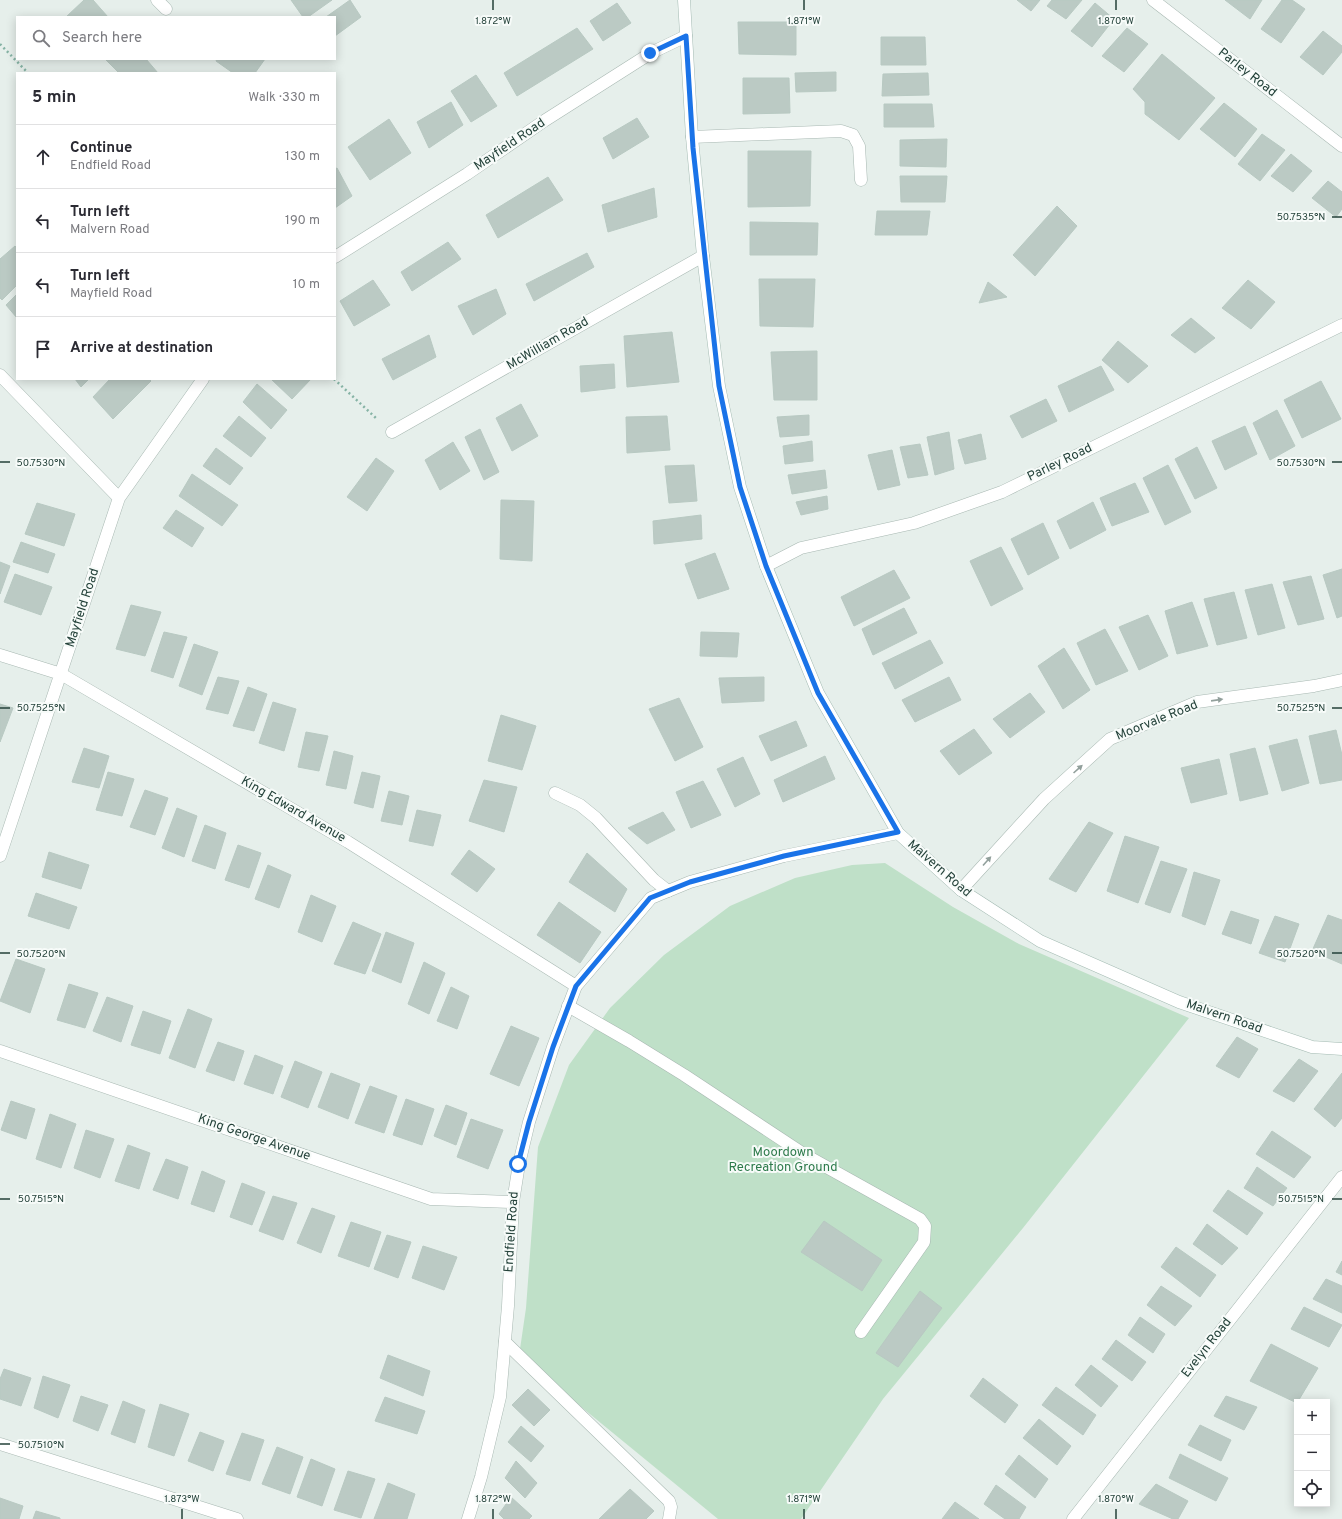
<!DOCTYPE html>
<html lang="en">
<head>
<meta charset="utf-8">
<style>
	body { margin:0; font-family:Overpass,sans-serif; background:#f2f2f3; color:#2b2b33 }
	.controls { position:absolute; right:12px; bottom:12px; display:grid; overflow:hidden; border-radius:0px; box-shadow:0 2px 10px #0003 }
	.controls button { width:36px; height:36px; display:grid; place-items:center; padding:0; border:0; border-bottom:1px solid #e1e1e2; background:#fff; color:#2b2b33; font:20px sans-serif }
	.stop { position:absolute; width:12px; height:12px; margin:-9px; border:3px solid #1a73e8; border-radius:50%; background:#fff }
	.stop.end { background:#1a73e8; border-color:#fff; box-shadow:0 1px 4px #0008 }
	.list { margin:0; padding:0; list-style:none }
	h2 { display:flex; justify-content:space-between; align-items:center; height:52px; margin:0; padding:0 16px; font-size:17px }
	h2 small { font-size:13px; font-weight:400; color:#7c7c81 }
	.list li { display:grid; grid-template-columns:26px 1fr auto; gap:12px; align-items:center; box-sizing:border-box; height:64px; padding:0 16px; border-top:1px solid #e1e1e2 }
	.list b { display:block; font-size:15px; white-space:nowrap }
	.list p { margin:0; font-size:13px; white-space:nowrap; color:#7c7c81 }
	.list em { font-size:13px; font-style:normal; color:#7c7c81 }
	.icon { flex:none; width:22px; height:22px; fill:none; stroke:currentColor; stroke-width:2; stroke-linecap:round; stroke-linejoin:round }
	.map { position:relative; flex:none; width:1342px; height:1519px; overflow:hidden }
	.search { position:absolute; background:#fff; box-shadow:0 2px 10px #0003; left:16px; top:16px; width:320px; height:44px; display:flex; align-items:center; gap:10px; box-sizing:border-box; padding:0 14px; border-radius:0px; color:#7c7c81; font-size:15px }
	.panel { position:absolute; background:#fff; box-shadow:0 2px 10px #0003; left:16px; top:72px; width:320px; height:308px; border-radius:0px }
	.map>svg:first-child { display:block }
	.green { fill:#bfe0c8 }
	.building { fill:#bbcac4; stroke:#b8c9c2 }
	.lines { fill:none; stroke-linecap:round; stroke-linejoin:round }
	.lane-casing { stroke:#a8b8b2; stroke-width:13 }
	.street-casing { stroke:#a8b8b2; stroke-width:13 }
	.secondary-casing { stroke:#a4bbb3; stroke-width:13 }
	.path { stroke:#86b3a5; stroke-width:2.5; stroke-dasharray:2 3; stroke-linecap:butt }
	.lane { stroke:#fff; stroke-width:12 }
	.street { stroke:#fff; stroke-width:12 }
	.secondary { stroke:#fff; stroke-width:12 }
	.oneway { fill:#92a09c }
	.route { stroke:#1a73e8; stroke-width:5 }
	.ticks { fill:none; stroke:#24423a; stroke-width:1.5 }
	.labels { text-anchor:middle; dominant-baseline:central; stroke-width:4; stroke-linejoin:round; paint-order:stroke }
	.street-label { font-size:13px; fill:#24423a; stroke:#f7fbf9 }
	.park-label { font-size:13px; fill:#2d7a4b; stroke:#f7fbf9 }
	.ticks-label { font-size:10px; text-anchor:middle; fill:#24423a; stroke:#f7fbf9; stroke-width:4; stroke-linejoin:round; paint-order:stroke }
</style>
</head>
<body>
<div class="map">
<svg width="1342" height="1519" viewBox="0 0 1342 1519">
	<rect width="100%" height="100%" fill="#e6efeb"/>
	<path class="green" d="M885 863 953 907 1019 944 1189 1018 1023 1228 883 1399 801 1519H718L519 1356 526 1308 538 1147 569 1065 610 1008 664 955 730 906 795 878 852 865Z"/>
	<path class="building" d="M84 0H93L108 17H66Z
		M291 0H332L308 17H303Z
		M350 0 361 17 335 36V17H326Z
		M1017 0H1040L1031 11Z
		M1052 0H1082L1066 19 1047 6Z
		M1225 0H1262L1250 19Z
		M1282 0H1292L1305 9 1281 43 1261 29Z
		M617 3 631 23 603 41 590 21Z
		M1095 3 1114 19 1092 47 1071 31Z
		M738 22H796V55L739 54Z
		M577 28 593 49 517 96 504 73Z
		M1127 28 1148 44 1124 72 1102 56Z
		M1323 31 1342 46V52L1323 75 1300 57Z
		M881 37H925L926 65H881Z
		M1162 54 1215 98 1179 140 1145 114V102L1133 89Z
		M105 59H146L158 73H119Z
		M217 59H265L255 73H233L216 61Z
		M836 72V91L796 92 795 73Z
		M928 73 929 95 882 96 883 74Z
		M476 75 497 106 471 122 451 91Z
		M743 78H789L790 113 743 114Z
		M451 102 463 125 429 148 417 122Z
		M1224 103 1257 129 1235 157 1200 129Z
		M884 104H932L934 127H884Z
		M637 118 649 137 613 159 603 138Z
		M389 119 411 153 370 180 348 147Z
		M1262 134 1285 150 1260 181 1238 164Z
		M947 139 946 167 900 166V140Z
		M748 151H811L810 206 748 207Z
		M1291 154 1312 171 1293 192 1271 176Z
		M337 168 352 196 335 208V169Z
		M900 176H947L945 202H901Z
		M548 177 563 200 498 238 486 215Z
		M1328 181 1342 192V209L1336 217 1312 198Z
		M654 188 657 217 608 232 602 205Z
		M1057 206 1077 226 1035 276 1013 255Z
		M877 211H930L927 235H875Z
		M750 222 818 223 817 255H750Z
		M448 242 461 259 412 291 401 272Z
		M15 246 17 248V285L2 300 0 298V259Z
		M587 253 594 267 534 301 526 284Z
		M759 279H815L813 327 760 326Z
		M373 280 390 305 354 326 340 301Z
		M1248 280 1275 302 1251 329 1222 308Z
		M988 282 1007 297 979 303Z
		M496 289 506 314 473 335 458 306Z
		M17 294V318L6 305Z
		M1191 318 1215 338 1195 353 1171 335Z
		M672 332 679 382 627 387 624 336Z
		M429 335 436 357 393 380 382 359Z
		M1118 341 1148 366 1128 383 1102 360Z
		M817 351V400H774L771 352Z
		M614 364 615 388 581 392 580 366Z
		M1101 366 1114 390 1069 412 1058 386Z
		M75 379H89L81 387Z
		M110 379H149L151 381 113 419 93 397Z
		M271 379H311L292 399Z
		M1321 381 1341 419 1302 438 1284 400Z
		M257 384 287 410 271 429 243 402Z
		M1046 399 1057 421 1022 438 1010 416Z
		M521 404 538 436 512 451 496 418Z
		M1277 410 1295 446 1270 460 1253 423Z
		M809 415V435L780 437 777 417Z
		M239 416 266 438 251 457 223 436Z
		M667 416 670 450 627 453 626 417Z
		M1245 426 1257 454 1225 470 1212 441Z
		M480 429 499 472 484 480 465 437Z
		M949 432 954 469 935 475 927 437Z
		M981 434 986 459 965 464 958 440Z
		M812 441 813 461 785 464 783 446Z
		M453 442 470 471 440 490 425 460Z
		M920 444 928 475 908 478 900 447Z
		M1197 447 1217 488 1195 499 1175 459Z
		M216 448 243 468 230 485 203 466Z
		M892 450 900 485 878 490 868 455Z
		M376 458 394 471 367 511 347 497Z
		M694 465 697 501 669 503 665 466Z
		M1168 465 1191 512 1165 525 1143 478Z
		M825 470 827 488 792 494 788 475Z
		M192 474 238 505 222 526 179 496Z
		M1135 483 1149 512 1112 526 1100 498Z
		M827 496 828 509 801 515 796 502Z
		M501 500 534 501 532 561 500 559Z
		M1093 502 1106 530 1070 549 1057 521Z
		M37 503 75 514 64 546 25 534Z
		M176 510 204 528 192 547 163 528Z
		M701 515 702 539 654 544 653 521Z
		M1043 523 1059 558 1028 575 1011 539Z
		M21 542 55 554 48 573 13 562Z
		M1001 547 1023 589 991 606 970 561Z
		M715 553 729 589 698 599 685 564Z
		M0 562 10 566 0 594Z
		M1342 569V616L1337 618 1323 575Z
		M894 570 910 598 854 626 841 597Z
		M15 574 52 587 41 615 4 602Z
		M1311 576 1324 619 1298 625 1283 582Z
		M1272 584 1285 628 1258 635 1245 590Z
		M1234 592 1247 638 1217 645 1204 599Z
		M1192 602 1208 646 1177 654 1165 611Z
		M131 605 161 612 145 656 116 649Z
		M904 608 917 633 873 655 862 629Z
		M1148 615 1168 656 1139 670 1119 627Z
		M1105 629 1128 671 1096 685 1077 643Z
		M164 632 187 637 173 678 151 671Z
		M701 632 739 633 737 657 700 656Z
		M930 640 943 663 895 689 882 663Z
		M194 644 218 652 202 695 179 686Z
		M1064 648 1090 690 1063 709 1038 666Z
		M218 677 239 681 228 714 206 709Z
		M764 677V701L722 703 719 678Z
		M949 677 961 700 915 722 902 700Z
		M248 687 267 694 254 731 233 726Z
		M1030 693 1045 712 1010 738 993 719Z
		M679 698 703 747 675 761 649 709Z
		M273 702 296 709 284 751 259 743Z
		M0 704 13 708 0 742Z
		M501 715 536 726 522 770 488 761Z
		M796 721 807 746 771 761 759 736Z
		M974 729 992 753 959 775 940 751Z
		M1336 730 1342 755V780L1320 784 1309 736Z
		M306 732 328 736 319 771 298 767Z
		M1297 739 1309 783 1282 791 1269 746Z
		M84 748 109 756 99 788 72 782Z
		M1255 748 1268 794 1240 801 1230 754Z
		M334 751 353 756 346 789 326 785Z
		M825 756 835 779 783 802 774 780Z
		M743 757 760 794 735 807 717 769Z
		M1219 759 1227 794 1191 803 1181 768Z
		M108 772 134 779 122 816 96 810Z
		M362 772 380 776 373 808 354 803Z
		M484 780 517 787 504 832 469 821Z
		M703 781 721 815 691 828 676 792Z
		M145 790 168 798 155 835 130 827Z
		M389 791 409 796 402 825 381 821Z
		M177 808 197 816 184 857 162 848Z
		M417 810 441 815 433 846 409 841Z
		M663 812 675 830 647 844 628 828Z
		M1089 822 1113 833 1076 892 1049 879Z
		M205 825 226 833 215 869 192 861Z
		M1125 836 1159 847 1138 903 1107 891Z
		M238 845 261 853 249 888 225 880Z
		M469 850 495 869 477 892 451 874Z
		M49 852 89 865 81 889 42 877Z
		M587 853 627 889 615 912 569 882Z
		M1161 861 1187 869 1170 913 1145 904Z
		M268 865 291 875 279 908 255 899Z
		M1194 872 1220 880 1205 925 1182 916Z
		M36 893 77 907 69 929 28 916Z
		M311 895 336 906 322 942 298 932Z
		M559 902 601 932 580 963 537 935Z
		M1231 911 1259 920 1251 944 1222 934Z
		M1328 915 1342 920V964L1312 951Z
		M1275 916 1299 924 1285 962 1259 953Z
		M353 922 381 934 365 974 334 964Z
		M386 932 414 943 401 983 372 971Z
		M16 959 45 969 30 1013 0 1001Z
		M424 962 445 973 429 1014 408 1004Z
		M69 984 98 993 85 1028 57 1020Z
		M451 987 469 996 457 1029 437 1021Z
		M107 997 133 1006 121 1042 93 1031Z
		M188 1009 212 1019 195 1068 169 1058Z
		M143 1011 171 1021 160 1054 131 1045Z
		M511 1026 539 1038 519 1086 490 1074Z
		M1237 1037 1258 1049 1239 1078 1216 1066Z
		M218 1042 244 1051 234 1081 206 1071Z
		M255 1055 283 1066 273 1094 244 1084Z
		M1299 1059 1318 1071 1294 1102 1273 1091Z
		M295 1061 322 1072 308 1108 281 1097Z
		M331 1073 360 1084 348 1119 318 1107Z
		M1342 1073V1118L1335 1127 1314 1109Z
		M370 1086 397 1096 384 1133 355 1123Z
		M406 1099 434 1109 422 1145 393 1135Z
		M11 1101 35 1109 26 1139 1 1130Z
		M446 1105 467 1113 456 1145 434 1136Z
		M50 1114 76 1124 61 1168 36 1159Z
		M471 1119 503 1130 488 1169 457 1157Z
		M86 1130 114 1139 100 1178 74 1168Z
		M1272 1131 1311 1157 1294 1178 1256 1154Z
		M128 1145 150 1153 139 1189 115 1181Z
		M166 1159 188 1167 178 1199 153 1190Z
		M1257 1167 1287 1188 1273 1206 1244 1188Z
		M202 1171 225 1181 214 1212 191 1204Z
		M242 1183 265 1192 252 1225 230 1217Z
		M1228 1190 1263 1213 1247 1235 1213 1211Z
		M273 1196 297 1203 283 1240 259 1231Z
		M312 1208 335 1216 321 1253 297 1243Z
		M824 1221 882 1260 862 1291 801 1252Z
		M351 1222 381 1232 369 1267 338 1256Z
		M1207 1224 1238 1248 1222 1265 1193 1244Z
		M387 1235 411 1242 398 1278 374 1269Z
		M423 1246 457 1257 444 1290 412 1278Z
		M1176 1247 1216 1275 1200 1297 1161 1267Z
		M1342 1261V1275L1336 1272Z
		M1326 1279 1342 1286V1313L1313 1299Z
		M1161 1286 1192 1306 1175 1326 1147 1305Z
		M920 1291 942 1308 898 1367 876 1353Z
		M1304 1307 1342 1325 1329 1347 1291 1329Z
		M1140 1317 1165 1334 1153 1353 1128 1335Z
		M1116 1340 1146 1362 1132 1381 1102 1359Z
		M1271 1344 1318 1368 1297 1403 1250 1381Z
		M388 1355 430 1371 423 1396 380 1378Z
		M1091 1365 1118 1386 1101 1407 1075 1385Z
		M4 1369 31 1378 21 1406 0 1399V1379Z
		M43 1376 70 1385 58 1418 34 1408Z
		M983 1378 1018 1405 1005 1423 970 1396Z
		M1056 1387 1096 1415 1083 1435 1042 1405Z
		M528 1389 550 1410 534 1426 512 1405Z
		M81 1396 108 1405 98 1431 73 1421Z
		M1226 1396 1257 1407 1244 1430 1214 1416Z
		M385 1397 425 1411 417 1434 375 1421Z
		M123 1401 145 1410 135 1443 111 1434Z
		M160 1404 189 1414 174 1456 148 1447Z
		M1039 1419 1071 1446 1057 1465 1023 1438Z
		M1200 1425 1231 1440 1221 1461 1188 1445Z
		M521 1426 544 1446 531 1462 508 1442Z
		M200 1432 224 1441 213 1471 188 1461Z
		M242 1433 264 1440 250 1481 226 1474Z
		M277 1447 303 1457 290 1494 262 1484Z
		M1180 1454 1228 1478 1216 1501 1169 1478Z
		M1019 1455 1048 1479 1035 1498 1005 1474Z
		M311 1459 335 1469 322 1506 297 1497Z
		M516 1461 537 1483 525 1498 505 1478Z
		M348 1471 375 1479 361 1518 334 1510Z
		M388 1483 415 1494 407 1519H374Z
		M1156 1484 1188 1501 1178 1519H1173L1139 1504Z
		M996 1485 1026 1507 1019 1519H1005L984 1504Z
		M630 1489 654 1511 646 1519H599Z
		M511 1497 532 1516 529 1519H504L499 1514Z
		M0 1498 23 1506 19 1519H0Z
		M955 1502 979 1519H942Z
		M36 1511 60 1518V1519H33Z"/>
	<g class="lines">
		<g class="lane-casing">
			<path id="lane" d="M692 137 841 131 853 135 859 146 861 180
				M555 793 580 805 596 818 654 880 668 891
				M568 1006 629 1041 684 1075 805 1155 920 1219 925 1226 924 1242 861 1332
				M505 1342 669 1501 671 1507 669 1519"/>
		</g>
		<g class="street-casing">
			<path id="street" d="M157 0 166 9
				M1153 0 1342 146
				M335 257 467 174 544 121 651 53 686 36
				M0 375 119 498
				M392 432 703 256
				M766 566 801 548 914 523 1002 492 1342 325
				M0 655 61 674 348 842 576 986
				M0 856 119 498 203 379
				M961 890 1044 799 1110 739 1197 702 1314 686 1342 680
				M0 1051 431 1199 513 1202
				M0 1444 237 1519
				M468 1519 481 1477 500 1397 508 1306 513 1202 519 1164 529 1122 553 1047 576 986 651 898 690 882 784 856 898 833
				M1073 1519 1342 1177"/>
		</g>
		<g class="secondary-casing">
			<path id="secondary" d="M684 0 692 137 703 256 719 386 740 487 766 566 818 693 898 833 961 890 1040 941 1179 1002 1312 1047 1342 1049"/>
		</g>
		<path class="path" d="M0 44 28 73
			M334 379 377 419"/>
		<use href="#lane" class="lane"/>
		<use href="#street" class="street"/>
		<use href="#secondary" class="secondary"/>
	</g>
	<defs><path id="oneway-solid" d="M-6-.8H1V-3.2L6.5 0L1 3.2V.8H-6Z"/></defs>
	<g class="oneway">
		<use href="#oneway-solid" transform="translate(1217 700) rotate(-8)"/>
		<use href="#oneway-solid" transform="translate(1078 769) rotate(-42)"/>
		<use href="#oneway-solid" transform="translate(987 861) rotate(-48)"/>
	</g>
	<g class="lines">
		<path class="route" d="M518 1164 529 1122 553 1047 576 986 650 898 690 882 784 856 898 832 818 693 766 566 740 487 719 386 693 148 686 36 650 53"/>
	</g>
	<path class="ticks" d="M493 0V10M804 0V10M1116 0V10M1332 217H1342M0 462H10M1332 462H1342M0 708H10M1332 708H1342M0 953H10M1332 953H1342M0 1199H10M1332 1199H1342M0 1444H10M182 1509V1519M493 1509V1519M804 1509V1519M1116 1509V1519"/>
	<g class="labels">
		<g class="street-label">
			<text transform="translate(1247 73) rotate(38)">Parley Road</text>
			<text transform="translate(510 145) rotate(-34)">Mayfield Road</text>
			<text transform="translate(548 344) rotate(-30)">McWilliam Road</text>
			<text transform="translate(1060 463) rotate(-26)">Parley Road</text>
			<text transform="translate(83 608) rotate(-72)">Mayfield Road</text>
			<text transform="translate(1157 721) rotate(-22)">Moorvale Road</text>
			<text transform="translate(293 810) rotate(30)">King Edward Avenue</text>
			<text transform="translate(939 869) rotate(41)">Malvern Road</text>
			<text transform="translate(1224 1017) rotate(19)">Malvern Road</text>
			<text transform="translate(254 1138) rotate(19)">King George Avenue</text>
			<text transform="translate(512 1232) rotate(-86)">Endfield Road</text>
			<text transform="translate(1207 1348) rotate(-52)">Evelyn Road</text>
		</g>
		<g class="park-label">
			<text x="783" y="1153">Moordown<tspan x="783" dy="15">Recreation Ground</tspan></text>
		</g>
	</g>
	<g class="ticks-label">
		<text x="493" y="24">1.872°W</text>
		<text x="804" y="24">1.871°W</text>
		<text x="1116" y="24">1.870°W</text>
		<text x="1301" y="220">50.7535°N</text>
		<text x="41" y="466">50.7530°N</text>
		<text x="1301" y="466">50.7530°N</text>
		<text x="41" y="711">50.7525°N</text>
		<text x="1301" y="711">50.7525°N</text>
		<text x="41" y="957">50.7520°N</text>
		<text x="1301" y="957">50.7520°N</text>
		<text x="41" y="1202">50.7515°N</text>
		<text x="1301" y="1202">50.7515°N</text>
		<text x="41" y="1448">50.7510°N</text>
		<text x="182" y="1502">1.873°W</text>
		<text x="493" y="1502">1.872°W</text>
		<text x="804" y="1502">1.871°W</text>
		<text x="1116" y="1502">1.870°W</text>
	</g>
</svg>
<div class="controls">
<button>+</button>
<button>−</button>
<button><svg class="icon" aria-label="locate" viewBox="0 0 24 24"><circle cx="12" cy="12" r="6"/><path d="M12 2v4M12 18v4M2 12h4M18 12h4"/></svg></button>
</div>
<div class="stop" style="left:518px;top:1164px"></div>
<div class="stop end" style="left:650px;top:53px"></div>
<div class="search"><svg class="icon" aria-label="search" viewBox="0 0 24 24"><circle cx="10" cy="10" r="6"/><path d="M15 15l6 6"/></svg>Search here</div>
<section class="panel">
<h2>5 min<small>Walk · 330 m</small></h2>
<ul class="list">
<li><svg class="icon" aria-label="ahead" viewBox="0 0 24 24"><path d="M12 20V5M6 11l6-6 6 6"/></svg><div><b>Continue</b><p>Endfield Road</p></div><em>130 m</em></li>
<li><svg class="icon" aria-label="left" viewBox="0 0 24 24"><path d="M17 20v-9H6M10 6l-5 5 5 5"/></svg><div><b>Turn left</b><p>Malvern Road</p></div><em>190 m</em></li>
<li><svg class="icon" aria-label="left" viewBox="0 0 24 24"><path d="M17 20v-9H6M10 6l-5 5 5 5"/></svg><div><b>Turn left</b><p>Mayfield Road</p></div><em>10 m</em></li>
<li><svg class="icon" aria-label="arrive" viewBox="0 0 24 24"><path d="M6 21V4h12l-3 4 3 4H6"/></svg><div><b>Arrive at destination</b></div></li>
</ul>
</section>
</div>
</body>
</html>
